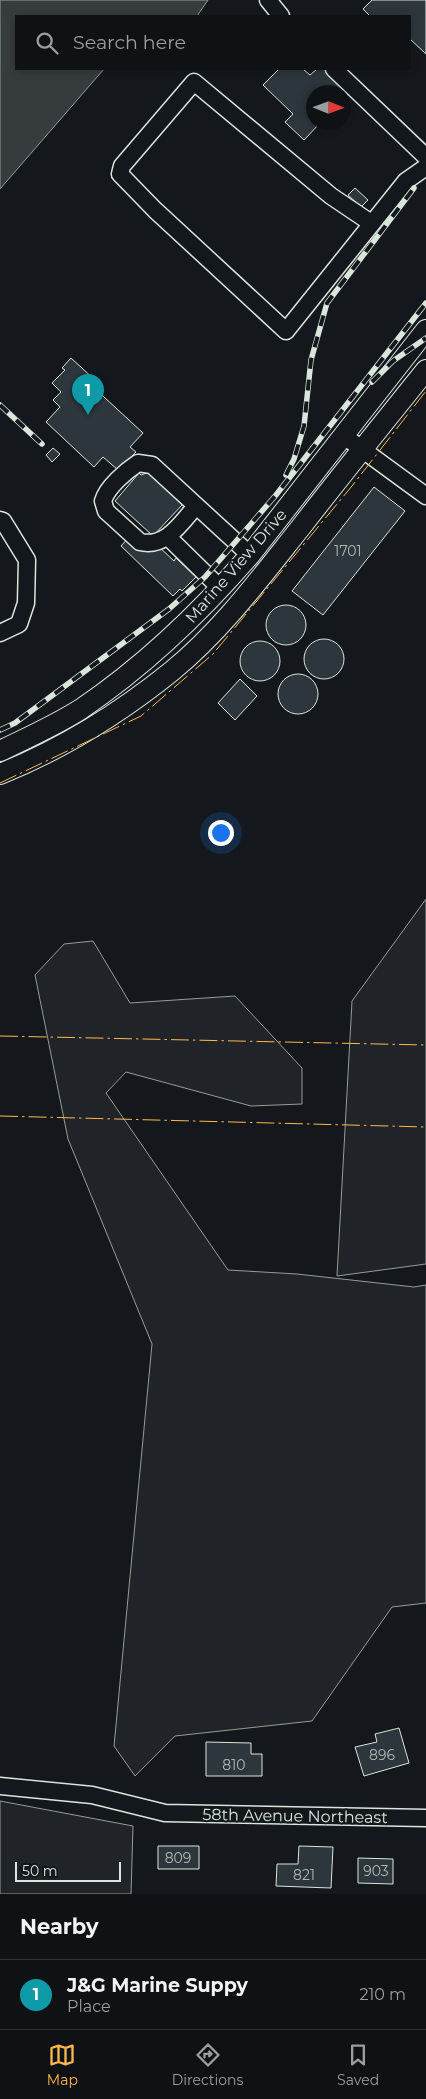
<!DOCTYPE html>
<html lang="en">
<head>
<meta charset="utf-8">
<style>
	body { margin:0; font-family:Montserrat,sans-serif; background:#181b1e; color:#f1f3f6 }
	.compass { position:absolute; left:306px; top:85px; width:45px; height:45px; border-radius:50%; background:#0f1215; box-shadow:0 2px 8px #0003; rotate:91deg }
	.scale { position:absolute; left:15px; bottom:12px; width:106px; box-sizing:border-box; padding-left:5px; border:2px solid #d8e6dc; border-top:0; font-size:14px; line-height:18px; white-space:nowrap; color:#d8e6dc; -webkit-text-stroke:4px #14181c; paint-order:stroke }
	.you { position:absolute; left:220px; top:832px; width:18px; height:18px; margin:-12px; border:4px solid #fff; border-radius:50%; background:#1a73e8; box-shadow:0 0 0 8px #1a73e833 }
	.badge { display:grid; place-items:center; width:32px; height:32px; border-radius:50%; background:#ffb74d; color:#fff; font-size:16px; font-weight:700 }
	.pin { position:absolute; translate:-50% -41px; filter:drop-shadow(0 1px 2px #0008) }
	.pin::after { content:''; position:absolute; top:26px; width:18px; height:15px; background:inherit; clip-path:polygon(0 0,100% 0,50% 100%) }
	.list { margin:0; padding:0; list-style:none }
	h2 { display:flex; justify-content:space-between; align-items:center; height:65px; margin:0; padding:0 20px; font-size:21px }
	h2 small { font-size:16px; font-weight:400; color:#9b9ea0 }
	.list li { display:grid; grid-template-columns:32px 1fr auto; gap:15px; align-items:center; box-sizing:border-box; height:70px; padding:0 20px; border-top:1px solid #2f3234 }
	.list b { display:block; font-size:19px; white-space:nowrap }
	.list p { margin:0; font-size:16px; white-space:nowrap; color:#9b9ea0 }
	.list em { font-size:16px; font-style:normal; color:#9b9ea0 }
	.icon { flex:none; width:28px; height:28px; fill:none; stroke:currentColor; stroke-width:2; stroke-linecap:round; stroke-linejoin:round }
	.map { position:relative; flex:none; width:426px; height:1894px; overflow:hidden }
	.search { position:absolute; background:#0f1215; box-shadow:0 2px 8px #0003; left:15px; right:15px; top:15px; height:55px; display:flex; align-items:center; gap:12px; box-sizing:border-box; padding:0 18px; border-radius:0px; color:#9b9ea0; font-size:19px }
	.sheet { height:135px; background:#0f1215 }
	nav { display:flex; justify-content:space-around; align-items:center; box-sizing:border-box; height:70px; border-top:1px solid #2f3234; background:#0f1215; font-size:14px; color:#9b9ea0 }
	nav a { display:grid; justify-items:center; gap:2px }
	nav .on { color:#ffb74d }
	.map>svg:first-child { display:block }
	.green { fill:#202428; stroke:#939e99 }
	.water { fill:#363b3e; stroke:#939e99 }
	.building { fill:#2c363c; stroke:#d8e6dc }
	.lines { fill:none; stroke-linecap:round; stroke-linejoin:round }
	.minor-casing { stroke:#d8e6dc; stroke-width:19 }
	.major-casing { stroke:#d8e6dc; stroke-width:22 }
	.minor { stroke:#14181c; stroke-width:16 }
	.major { stroke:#14181c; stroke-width:20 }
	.rail-casing { stroke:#d8e6dc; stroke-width:5.5 }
	.rail { stroke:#14181c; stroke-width:4; stroke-dasharray:11; stroke-linecap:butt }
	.power { stroke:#ffb74d; stroke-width:1; stroke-dasharray:18 4 2.5 4; stroke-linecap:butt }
	.labels { text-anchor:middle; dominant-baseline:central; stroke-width:4; stroke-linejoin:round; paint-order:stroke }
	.number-label { font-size:14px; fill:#adbab4 }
	.street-label { font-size:16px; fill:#d8e6dc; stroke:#14181c }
</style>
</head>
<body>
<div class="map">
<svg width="426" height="1894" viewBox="0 0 426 1894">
	<rect width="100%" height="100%" fill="#14181c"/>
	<path class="green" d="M426 899V1264L337 1276 352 1001Z
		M93 941 130 1003 235 996 302 1068V1104L251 1106 126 1072 106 1093 228 1270 297 1274 414 1287 426 1285V1603L392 1607 312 1721 175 1736 135 1776 114 1746 152 1344 68 1139 35 975 64 944Z
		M0 1801 133 1826 131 1894H0Z"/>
	<path class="water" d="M0 0H208L197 16H16V69H104L0 189Z"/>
	<path class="building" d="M372 0H426V54L410 39V16H370L363 9Z
		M279 69H303L310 75 317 69H326L350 92 344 99V92H314V122H321L304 140 285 122 293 114 263 85Z
		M355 188 368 200 361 207 348 195Z
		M71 358 96 381 91 385 143 433 130 447 136 452 118 470 103 457 94 467 46 422 60 407 53 400 61 392 52 383 65 370 62 368Z
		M53 448 60 454 52 462 46 455Z
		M149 472 183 504 153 536 115 501 139 473 141 475Z
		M374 487 405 511 323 615 292 591Z
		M131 535 149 552 156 544 174 561 176 558 196 577 182 591 180 589 173 596 121 546Z
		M266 625a20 20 0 1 1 40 0a20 20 0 1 1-40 0Z
		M304 659a20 20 0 1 1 40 0a20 20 0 1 1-40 0Z
		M240 661a20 20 0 1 1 40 0a20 20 0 1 1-40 0Z
		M278 694a20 20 0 1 1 40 0a20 20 0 1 1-40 0Z
		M240 679 257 696 235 720 218 703Z
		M399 1728 409 1763 364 1776 355 1747 377 1742 375 1734Z
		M206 1742 251 1743V1754H262V1776H206Z
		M158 1846H199V1869H158Z
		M299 1846 333 1847 331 1888 276 1886 277 1864H298Z
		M358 1858 393 1859V1884L358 1883Z"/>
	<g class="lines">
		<g class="minor-casing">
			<path id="minor" d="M268 0 281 16
				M334 69 426 157
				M371 223 331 196 194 82 122 166 120 174 155 210 286 331 406 181 426 167
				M344 436 426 496
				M196 506C181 523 166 548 140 542L106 511 103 501C107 487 126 471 138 463L152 465 250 555
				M0 520 3 521 27 560 26 603 19 624 0 633
				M168 537 221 589
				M0 1786 92 1795 165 1813 426 1818"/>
		</g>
		<g class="major-casing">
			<path id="major" d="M0 751C27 738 56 725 81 709 146 665 199 614 250 555L426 330
				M0 774C62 749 120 713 172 671 222 630 261 577 301 527 342 474 384 422 426 370"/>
		</g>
		<use href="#minor" class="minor"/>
		<use href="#major" class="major"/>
		<g class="rail-casing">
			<path id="rail" d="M372 382 393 361 426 338
				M0 405 42 444
				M286 475 294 459 304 426 311 360 327 303 414 188
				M0 730 15 723 169 609 205 577 276 495 426 303"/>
		</g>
		<use href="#rail" class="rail"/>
		<path class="power" d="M0 783 141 716 213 654 352 486 426 391
			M0 1036 426 1045
			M0 1116 426 1127"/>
	</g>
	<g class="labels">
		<g class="number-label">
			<text x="348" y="551">1701</text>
			<text x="382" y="1755">896</text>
			<text x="234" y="1765">810</text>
			<text x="178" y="1858">809</text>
			<text x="376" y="1871">903</text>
			<text x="304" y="1875">821</text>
		</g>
		<g class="street-label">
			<text transform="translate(236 566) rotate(-49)">Marine View Drive</text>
			<text transform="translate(295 1816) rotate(1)">58th Avenue Northeast</text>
		</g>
	</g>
</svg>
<svg class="compass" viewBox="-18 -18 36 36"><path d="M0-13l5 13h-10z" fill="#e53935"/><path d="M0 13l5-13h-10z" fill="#9b9ea0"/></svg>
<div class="scale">50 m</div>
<div class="you"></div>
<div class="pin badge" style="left:88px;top:415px;background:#0f9aa8">1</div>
<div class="search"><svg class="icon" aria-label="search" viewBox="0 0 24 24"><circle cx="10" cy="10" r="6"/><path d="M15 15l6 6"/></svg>Search here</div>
</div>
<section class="sheet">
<h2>Nearby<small></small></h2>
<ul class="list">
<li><span class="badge" style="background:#0f9aa8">1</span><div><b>J&amp;G Marine Suppy</b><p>Place</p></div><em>210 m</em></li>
</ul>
</section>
<nav>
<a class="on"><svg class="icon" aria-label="map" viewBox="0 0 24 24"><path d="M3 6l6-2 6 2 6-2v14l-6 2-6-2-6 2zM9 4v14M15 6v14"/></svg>Map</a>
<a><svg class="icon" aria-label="directions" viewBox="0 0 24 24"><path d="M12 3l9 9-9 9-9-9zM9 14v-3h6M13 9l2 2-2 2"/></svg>Directions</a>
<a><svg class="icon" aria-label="saved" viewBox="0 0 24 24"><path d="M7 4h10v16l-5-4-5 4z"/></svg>Saved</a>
</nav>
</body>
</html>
